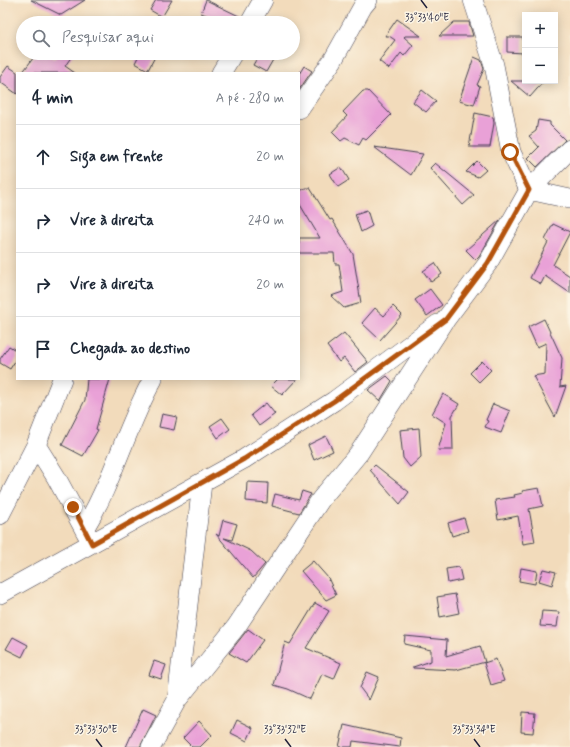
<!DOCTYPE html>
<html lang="pt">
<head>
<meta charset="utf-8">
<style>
	body { margin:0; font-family:Mynerve,sans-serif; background:#f6f6f7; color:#1f2937 }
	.controls { position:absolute; right:12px; top:12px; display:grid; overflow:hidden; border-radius:0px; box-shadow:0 2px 10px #0003 }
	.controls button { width:36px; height:36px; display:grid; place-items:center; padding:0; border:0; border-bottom:1px solid #e0e1e3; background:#fff; color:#1f2937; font:20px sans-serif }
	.stop { position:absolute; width:12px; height:12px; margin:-9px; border:3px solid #b45309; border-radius:50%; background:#fff }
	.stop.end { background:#b45309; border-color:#fff; box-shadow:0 1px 4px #0008 }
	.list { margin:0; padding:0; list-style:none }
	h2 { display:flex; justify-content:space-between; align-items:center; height:52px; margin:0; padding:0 16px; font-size:17px }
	h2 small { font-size:13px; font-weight:400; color:#747a83 }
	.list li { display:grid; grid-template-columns:26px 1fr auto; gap:12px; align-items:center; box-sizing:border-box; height:64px; padding:0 16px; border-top:1px solid #e0e1e3 }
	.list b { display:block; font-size:15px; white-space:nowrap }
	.list em { font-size:13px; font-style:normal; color:#747a83 }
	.icon { flex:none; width:22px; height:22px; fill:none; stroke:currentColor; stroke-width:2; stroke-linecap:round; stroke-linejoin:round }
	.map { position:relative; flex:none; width:570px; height:747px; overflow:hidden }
	.search { position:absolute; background:#fff; box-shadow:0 2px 10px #0003; left:16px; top:16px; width:284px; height:44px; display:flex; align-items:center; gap:10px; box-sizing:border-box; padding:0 14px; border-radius:22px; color:#747a83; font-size:15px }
	.panel { position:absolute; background:#fff; box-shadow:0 2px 10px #0003; left:16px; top:72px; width:284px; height:308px; border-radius:0px }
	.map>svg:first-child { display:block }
	.building { fill:#e9a1d7 }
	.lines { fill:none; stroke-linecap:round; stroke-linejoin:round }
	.minor-casing { stroke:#413e4e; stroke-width:20 }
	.minor { stroke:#fff; stroke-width:19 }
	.route { stroke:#b45309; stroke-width:5 }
	.ticks { fill:none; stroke:#22223b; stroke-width:1.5 }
	.ticks-label { font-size:10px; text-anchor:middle; fill:#22223b; stroke:#fcf5e5; stroke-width:3; stroke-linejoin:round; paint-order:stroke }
</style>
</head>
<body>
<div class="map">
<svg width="570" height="747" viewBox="0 0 570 747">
	<rect width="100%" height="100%" fill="#fcf5e5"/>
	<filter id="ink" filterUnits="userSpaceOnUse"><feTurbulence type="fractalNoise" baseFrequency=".025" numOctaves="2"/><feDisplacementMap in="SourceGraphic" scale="8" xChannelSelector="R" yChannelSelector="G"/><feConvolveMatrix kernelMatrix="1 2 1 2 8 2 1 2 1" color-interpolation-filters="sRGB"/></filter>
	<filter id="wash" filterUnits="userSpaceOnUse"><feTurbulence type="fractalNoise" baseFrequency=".012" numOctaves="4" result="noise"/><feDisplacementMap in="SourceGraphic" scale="16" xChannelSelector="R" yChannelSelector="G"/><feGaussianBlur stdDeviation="0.9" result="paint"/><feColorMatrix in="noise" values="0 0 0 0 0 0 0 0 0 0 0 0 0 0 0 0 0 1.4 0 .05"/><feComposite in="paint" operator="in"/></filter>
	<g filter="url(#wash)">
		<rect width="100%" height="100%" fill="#f2dbbb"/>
		<g id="blocks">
			<path class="building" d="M31 0H85L61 15Z
				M156 0H172L162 17 150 10Z
				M206 0 241 17 239 23H226L201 13Z
				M397 19 421 36H405L404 37 413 45 404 56 401 53 389 69 379 61 395 40 389 36H385Z
				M454 22H469L473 36H439Z
				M507 37H523V53L507 52Z
				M37 53H47L55 59 58 53H74L65 66 75 73H22Z
				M140 53H157L148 70 135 63Z
				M260 53H265L274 58 266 72 253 65Z
				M474 57 481 60 484 69 477 85 480 86 474 105 459 101Z
				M8 66 17 72V94L0 82V77Z
				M304 66 312 71 299 90V74Z
				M511 81H544L530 97Z
				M422 90 436 101 426 112 413 102Z
				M363 91H368L391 115 366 140 363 138 359 145 345 138 341 141 332 132 347 116 343 112Z
				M475 113 493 117 494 123 490 147H469Z
				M538 120 550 122V125L565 140 537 167 528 158 539 147 529 136 536 131Z
				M374 147 423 154 411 175Z
				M477 161 486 170 478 177 466 172Z
				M435 163 474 195 463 205 430 168Z
				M341 167 349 180 338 187 330 174Z
				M305 188H310L330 220 332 219 353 254 361 303 344 308 331 296 343 292 339 264H335L334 253H299V238H320L299 203V192Z
				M367 210 372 226 361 232 355 214Z
				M500 220 479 257 476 260 466 250Z
				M553 224 570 232 553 265 570 276V293L545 276 541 284 530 278 548 242 545 240Z
				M435 263 442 274 431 282 423 271Z
				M430 289 442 305 427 316 415 300Z
				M393 306 402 315 380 340 362 323 375 308 384 316Z
				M544 319 562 358 560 387 566 386 555 417 533 376 545 374 546 343 537 347 528 327Z
				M344 333 368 362 355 372 344 358 339 362 327 346Z
				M9 346 17 351V358L10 369 0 363V359Z
				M482 361 491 370 479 382 470 373Z
				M387 376 392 381 380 401 368 390Z
				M87 379H110L96 429 98 430 83 456 62 445 85 400Z
				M278 379H297L282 395 271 386Z
				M443 394 459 404 452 416 453 450H438L446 423 432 414Z
				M266 403 275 414 259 426 251 415Z
				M493 404 510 411 501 433 485 427 488 421 486 420Z
				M162 414 177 417 174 430 159 427Z
				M222 418 230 429 218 438 210 426Z
				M419 428 421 457 410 467 403 458 400 430Z
				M326 436 333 451 314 460 308 445Z
				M375 465 409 492 400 504 370 470Z
				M247 482 268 483 267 503 246 501Z
				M539 488 543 506 529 509 535 542 523 544 518 516 498 520 495 500 515 497 514 495 523 493 522 491Z
				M302 491 311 494 299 513 272 506 275 494 299 500Z
				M464 518 468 531 452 536 448 523Z
				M223 520 237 524 232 540 224 538 251 551 265 564 253 578 216 534 219 536Z
				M313 561 329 579 328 581 329 580 336 595 326 600 301 571Z
				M459 567 462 580 448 583 446 569Z
				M521 568 537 571 535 584 519 581Z
				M543 569 556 572 552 585 539 581Z
				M455 594 459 613 440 617 437 597Z
				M315 603 329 611 306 648 341 663 334 679 322 674 310 699 288 689 274 685 285 642 290 644Z
				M542 611 559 612 557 627 540 626Z
				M248 629 263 640 246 663 229 653Z
				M405 636 447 640 446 656 480 646 485 662 456 670 413 668V667L431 661V650L404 644Z
				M13 637 28 645 22 657 6 649Z
				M496 659 504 681 491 685 484 663Z
				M154 661 166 665 161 679 149 675Z
				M367 672 379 677 369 700 360 688Z
				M143 709 156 715 140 747H126Z
				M522 712 535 713 533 733 521 732Z
				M237 720 253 728 247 741 231 733Z
				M199 721 212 735 200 747H192L183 738Z
				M344 725 401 738 400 747 353 741 352 747H339Z"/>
		</g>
	</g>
	<g filter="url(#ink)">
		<use href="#blocks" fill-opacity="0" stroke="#413e4e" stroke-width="1"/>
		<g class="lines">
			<g class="minor-casing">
				<path id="minor" d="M473 0 494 65 511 152 529 190 570 199
					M250 23 263 0
					M221 73 233 53
					M299 109 333 60 363 6 368 0
					M36 445 56 477 89 538
					M0 515 36 445 62 379
					M84 529C113 482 126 427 153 379
					M0 594 244 459 334 401 438 324
					M177 700 202 483
					M151 747 177 700 236 627 321 499 359 453 446 319 488 263 529 190 570 149"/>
			</g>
			<use href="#minor" class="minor"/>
		</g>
	</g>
	<g class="lines" filter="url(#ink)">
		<path class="route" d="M73 507 92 544 244 459 334 401 446 319 488 263 529 190 510 152"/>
	</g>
	<path class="ticks" d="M421 0 427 8M96 739 102 747M285 739 291 747M474 739 480 747"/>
	<g class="ticks-label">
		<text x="427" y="21">33°33'40"E</text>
		<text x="96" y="733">33°33'30"E</text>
		<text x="285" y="733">33°33'32"E</text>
		<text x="474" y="733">33°33'34"E</text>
	</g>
</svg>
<div class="controls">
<button>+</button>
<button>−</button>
</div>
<div class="stop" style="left:510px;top:152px"></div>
<div class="stop end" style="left:73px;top:507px"></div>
<div class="search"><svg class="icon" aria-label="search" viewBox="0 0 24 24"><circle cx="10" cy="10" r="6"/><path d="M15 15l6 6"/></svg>Pesquisar aqui</div>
<section class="panel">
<h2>4 min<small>A pé · 280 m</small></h2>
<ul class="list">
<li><svg class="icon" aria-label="ahead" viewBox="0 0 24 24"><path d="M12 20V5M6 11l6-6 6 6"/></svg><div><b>Siga em frente</b></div><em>20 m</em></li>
<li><svg class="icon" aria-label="right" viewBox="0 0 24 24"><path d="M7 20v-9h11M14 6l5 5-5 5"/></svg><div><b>Vire à direita</b></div><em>240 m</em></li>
<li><svg class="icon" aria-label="right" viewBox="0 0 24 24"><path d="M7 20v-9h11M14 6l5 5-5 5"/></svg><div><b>Vire à direita</b></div><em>20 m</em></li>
<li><svg class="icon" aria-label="arrive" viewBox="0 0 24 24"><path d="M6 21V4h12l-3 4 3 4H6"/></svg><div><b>Chegada ao destino</b></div></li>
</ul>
</section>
</div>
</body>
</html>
